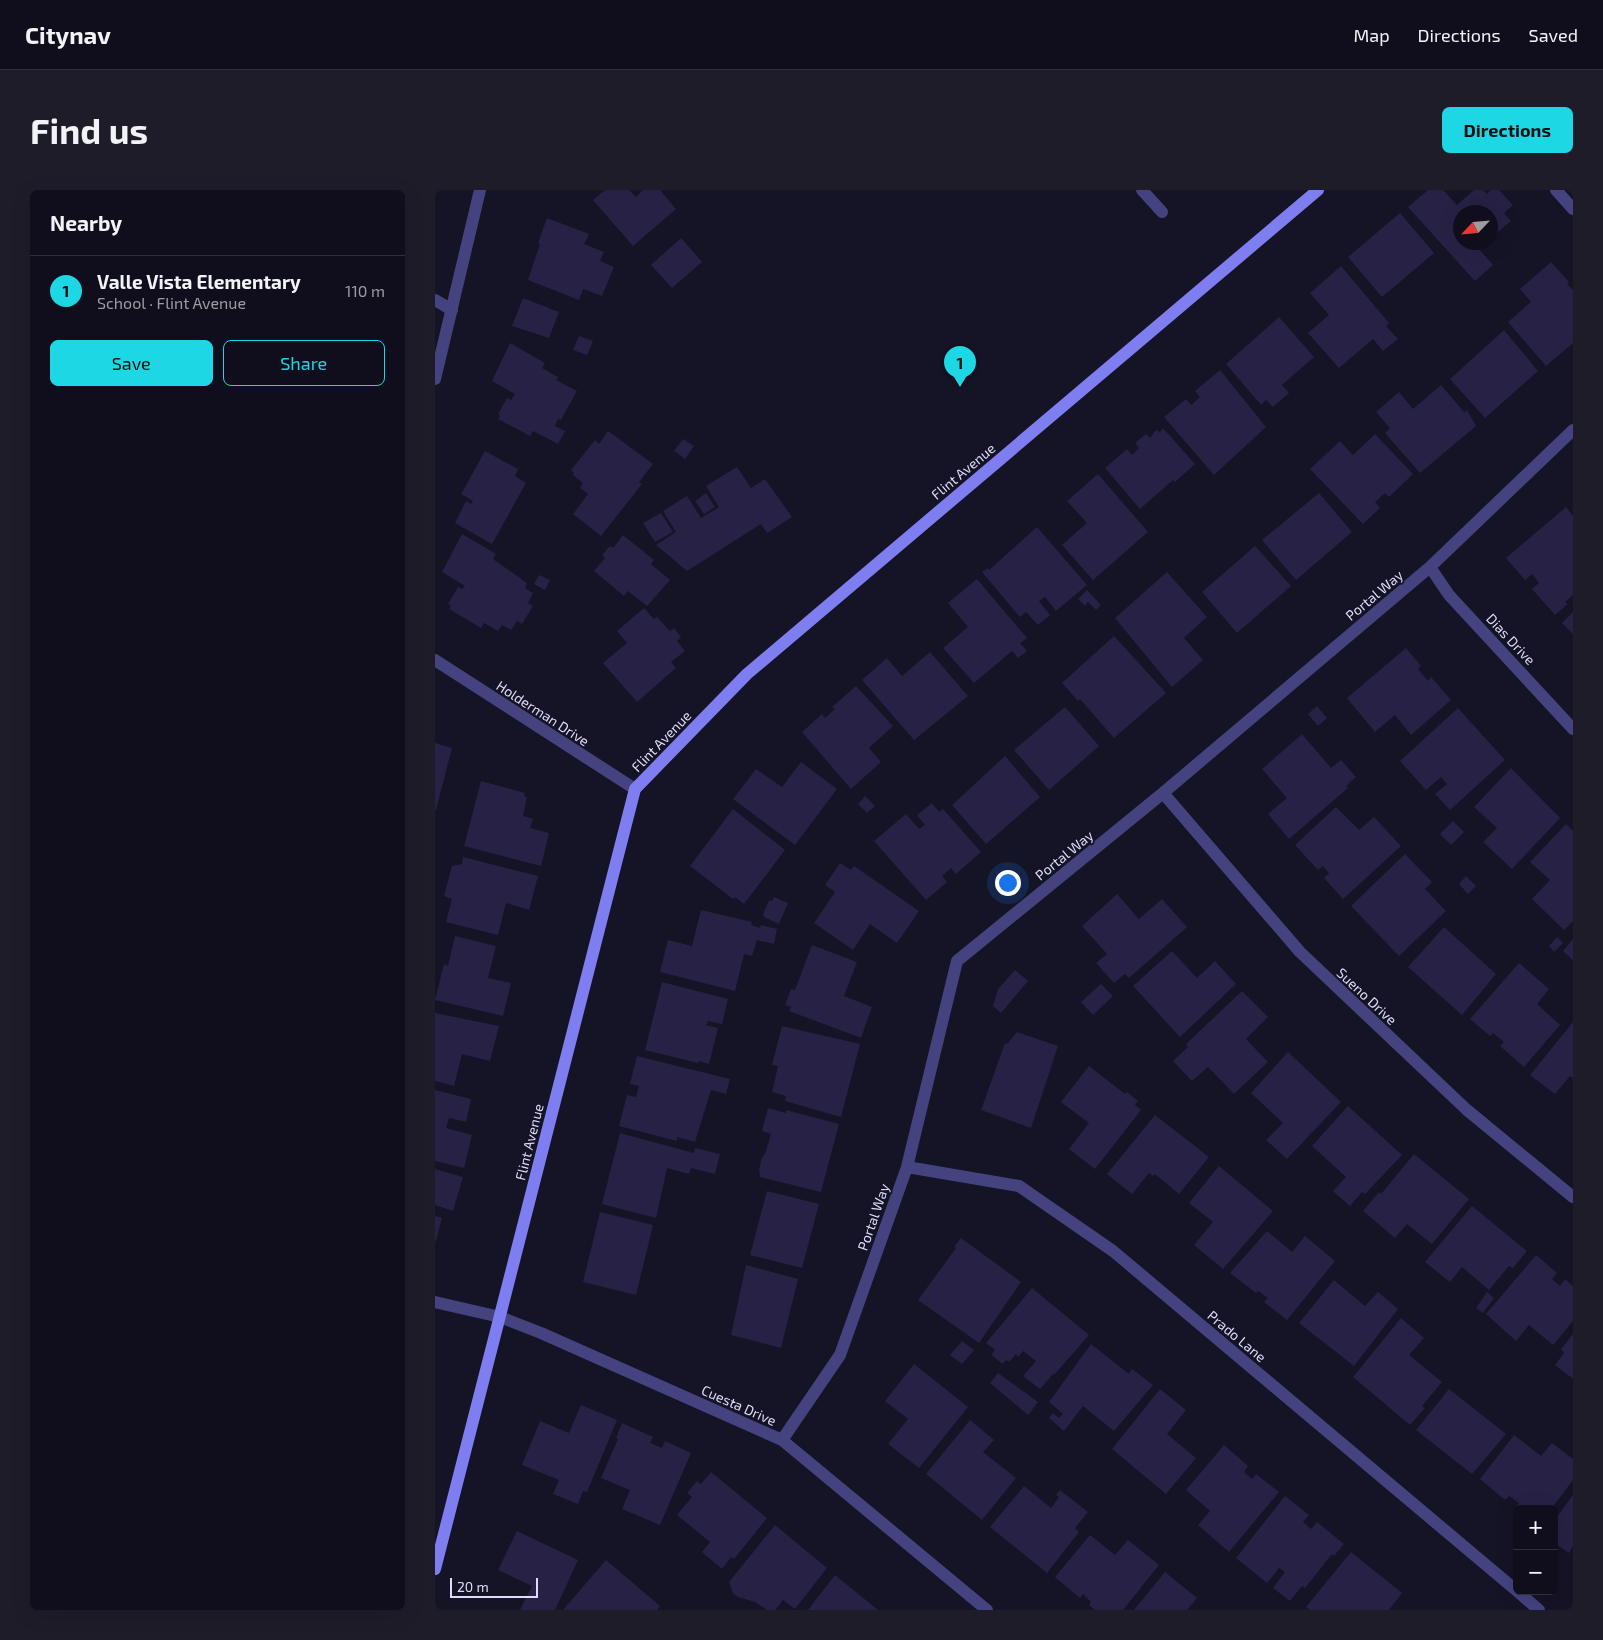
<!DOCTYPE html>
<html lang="en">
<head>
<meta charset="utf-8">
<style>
	body { margin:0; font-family:"Exo 2",sans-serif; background:#1e1c29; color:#f1f3f6 }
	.controls { position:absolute; right:15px; bottom:15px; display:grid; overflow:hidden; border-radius:8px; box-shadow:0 5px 20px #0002 }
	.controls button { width:45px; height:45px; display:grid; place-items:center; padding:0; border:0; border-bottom:1px solid #302e3b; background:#100e1c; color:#f1f3f6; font:25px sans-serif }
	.compass { position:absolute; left:1018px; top:15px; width:45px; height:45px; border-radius:50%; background:#100e1c; box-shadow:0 5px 20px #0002; rotate:244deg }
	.scale { position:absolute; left:15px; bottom:12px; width:88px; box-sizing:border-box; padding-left:5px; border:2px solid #dfdcfb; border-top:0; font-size:14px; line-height:18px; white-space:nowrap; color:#dfdcfb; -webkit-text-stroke:4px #151326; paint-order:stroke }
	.you { position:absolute; left:572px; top:692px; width:18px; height:18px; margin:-12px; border:4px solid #fff; border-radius:50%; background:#1a73e8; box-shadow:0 0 0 8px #1a73e833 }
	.badge { display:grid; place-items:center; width:32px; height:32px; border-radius:50%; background:#1dd7e5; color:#111; font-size:16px; font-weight:700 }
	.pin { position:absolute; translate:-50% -41px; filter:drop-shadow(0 1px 2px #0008) }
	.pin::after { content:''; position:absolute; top:26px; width:18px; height:15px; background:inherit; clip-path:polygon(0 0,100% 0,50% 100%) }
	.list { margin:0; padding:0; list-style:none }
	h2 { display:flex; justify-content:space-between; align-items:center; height:65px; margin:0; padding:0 20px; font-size:21px }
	h2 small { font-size:16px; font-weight:400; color:#9c9ca3 }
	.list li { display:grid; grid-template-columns:32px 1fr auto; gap:15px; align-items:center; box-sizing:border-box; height:70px; padding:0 20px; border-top:1px solid #302e3b }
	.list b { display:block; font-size:19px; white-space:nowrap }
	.list p { margin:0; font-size:16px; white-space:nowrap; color:#9c9ca3 }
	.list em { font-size:16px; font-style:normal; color:#9c9ca3 }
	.actions { display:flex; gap:10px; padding:15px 20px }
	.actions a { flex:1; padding:11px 0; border:1px solid #1dd7e5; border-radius:8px; text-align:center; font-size:18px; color:#1dd7e5 }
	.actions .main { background:#1dd7e5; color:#111 }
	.map { position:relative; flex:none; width:1138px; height:1420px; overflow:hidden; border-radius:8px }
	header { display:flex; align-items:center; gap:30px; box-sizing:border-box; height:70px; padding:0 25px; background:#100e1c; border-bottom:1px solid #302e3b }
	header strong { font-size:24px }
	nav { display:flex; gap:28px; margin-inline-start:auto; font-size:18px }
	.intro { display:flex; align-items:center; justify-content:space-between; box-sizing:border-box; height:120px; padding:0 30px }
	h1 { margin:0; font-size:35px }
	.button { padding:12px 22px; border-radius:8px; background:#1dd7e5; color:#111; font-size:18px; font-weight:700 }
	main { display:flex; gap:30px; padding:0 30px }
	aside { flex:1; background:#100e1c; border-radius:8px; box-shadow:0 5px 20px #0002 }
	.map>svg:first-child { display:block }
	.building { fill:#272145 }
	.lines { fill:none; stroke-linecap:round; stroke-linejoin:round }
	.lane { stroke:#444380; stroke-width:12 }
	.street { stroke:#444380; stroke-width:12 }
	.secondary { stroke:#7e7ef0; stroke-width:12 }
	.labels { text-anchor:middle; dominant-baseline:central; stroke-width:4; stroke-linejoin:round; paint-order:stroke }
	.street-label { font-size:14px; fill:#dfdcfb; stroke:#151326 }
</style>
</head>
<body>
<header>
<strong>Citynav</strong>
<nav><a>Map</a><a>Directions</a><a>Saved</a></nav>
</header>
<div class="intro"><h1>Find us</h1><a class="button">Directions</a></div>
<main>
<aside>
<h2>Nearby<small></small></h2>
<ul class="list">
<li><span class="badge">1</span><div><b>Valle Vista Elementary</b><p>School · Flint Avenue</p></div><em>110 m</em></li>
</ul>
<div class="actions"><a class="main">Save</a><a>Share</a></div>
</aside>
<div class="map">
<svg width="1138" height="1420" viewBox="0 0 1138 1420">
	<rect width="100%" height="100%" fill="#151326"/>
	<path class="building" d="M170 0H194L201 7 208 0H225L241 19 198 56 158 10Z
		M993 0H1008L1022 15 1039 0H1048L1052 4 1056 0H1064L1078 15 1069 23 1076 31 1056 48V22H1026V52H1051L1044 59 1058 75 1040 91 973 17Z
		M965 23 999 63 947 107 913 67Z
		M112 28 154 44 149 54 169 62 165 71 179 77 167 106 148 99 144 110 93 90 105 54 103 53Z
		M246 48 267 72 237 98 216 75Z
		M1116 72 1134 92 1132 94 1138 100V153L1111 176 1073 132 1096 112 1085 99Z
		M906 76 954 133 951 136 963 149 948 161 938 149 904 178 873 143 894 125 875 103Z
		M88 108 124 122 114 148 77 136Z
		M844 127 879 167 847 195 854 203 838 217 831 210 826 215 791 174Z
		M1069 140 1103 181 1050 228 1015 189Z
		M144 146 158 151 152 165 138 160Z
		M75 153 110 173 107 178 123 187 121 190 142 201 126 230 123 229 120 236 130 241 123 254 98 241 95 246 63 229 65 226 63 224 72 208 76 210 80 204 57 191Z
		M785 180 831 237 779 285 729 227 751 209 756 215 765 207 760 201Z
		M1006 195 1029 222 1032 220 1041 236 985 283 950 243 955 238 941 222 964 202 978 219Z
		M728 238 760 274 740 292 738 290 705 319 670 278 692 259 697 265 704 258 700 253 711 244 715 248 721 240 725 242Z
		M173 241 218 274 204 292 207 294 166 346 138 324 153 304 145 298 148 293 138 285 139 283 136 280 160 250 164 254Z
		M940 244 978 284 954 307 950 303 940 312 945 318 928 334 875 279 905 251 918 265Z
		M248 249 259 256 250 269 239 261Z
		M50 261 83 279 80 286 91 293 57 354 20 333 31 311 36 314 38 311 26 304Z
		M302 277 316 298 330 289 357 327 332 343 326 334 252 381 221 355 241 342 228 321 252 306 266 328 284 317 271 296Z
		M663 284 713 342 658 390 627 355 652 333 632 311Z
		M271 303 280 317 269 324 260 311Z
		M884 303 917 342 861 390 827 350Z
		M1131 317 1138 326V405L1130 412 1133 414 1120 425 1097 399 1104 393 1097 384 1090 390 1071 368Z
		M226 323 238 342 220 352 208 333Z
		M602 337 652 395 621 421 610 407 604 411 615 425 603 435 591 422 585 427 547 382 553 378 554 380Z
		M27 344 61 364 58 369 92 393 90 398 98 403 93 413 98 416 87 434 82 431 76 440 67 435 63 441 49 433 46 438 14 419 16 416 13 414 23 397 27 399 30 396 7 382Z
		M188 345 219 370 216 374 235 390 212 416 193 401 189 406 159 381 170 368 167 365 175 356 178 358Z
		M820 356 856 396 802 443 767 402Z
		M732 382 772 427 749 448 768 470 737 497 680 428Z
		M104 385 115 390 110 400 99 394Z
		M542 389 592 448 585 453 592 461 583 468 577 461 539 493 508 458 533 437 513 413Z
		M652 400 666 415 661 420 653 412 650 416 643 409Z
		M209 418 219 429 222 427 235 441 239 438 246 447 242 451 250 461 236 472 241 478 202 512 168 473 192 453 182 441Z
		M1138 422V444L1127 433Z
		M679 446 731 503 679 548 645 509 643 511 627 493Z
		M971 458 986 476 983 479 993 491 996 487 1016 510 976 545 960 525 940 542 912 508Z
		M495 462 533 506 479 550 427 490 452 468 467 486Z
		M421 496 458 536 434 558 446 572 416 599 367 542 387 524 390 528 400 519 397 517Z
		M882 516 892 528 883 536 873 524Z
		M630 517 664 556 614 600 579 560Z
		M1023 518 1070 570 1015 620 1000 604 1012 594 1006 587 991 600 965 571Z
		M867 544 896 578 906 570 921 587 911 596 913 598 854 649 833 624 852 608 827 579Z
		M0 553 17 558 1 620H0Z
		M570 566 605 607 551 654 517 615Z
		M366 572 402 599 360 655 298 609 321 579 347 597Z
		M1076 578 1125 628 1077 679 1048 652 1062 638 1039 617Z
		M46 591 90 603 89 606 92 607 88 626 98 629 95 638 114 643 106 676 29 656Z
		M430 606 440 616 432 623 423 614Z
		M497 613 504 622 508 619 546 662 521 684 516 678 507 686 512 692 491 710 439 651 471 624 484 639 490 635 482 625Z
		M901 617 924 640 939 627 966 656 908 709 889 688 894 683 888 676 883 680 860 655Z
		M298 619 350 660 309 714 300 707 298 709 255 676Z
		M1018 631 1029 642 1016 655 1005 644Z
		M1131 634 1138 641V731L1129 740 1097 709 1115 690 1095 672Z
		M970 664 997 692 990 699 1011 721 964 766 916 716Z
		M28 667 103 686 94 720 71 713 63 745 11 732 17 709 9 706 17 676 27 674Z
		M405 673 416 680 419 676 484 721 462 753 435 734 418 760 379 733 400 702 390 695Z
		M1031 686 1041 696 1033 704 1024 694Z
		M682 704 704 729 727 709 752 737 694 788 690 784 679 793 661 773 672 764 647 736Z
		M339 707 353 713 344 734 329 727 328 724 334 710 337 711Z
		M266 720 317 732 316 735 325 738 326 735 342 739 339 754 322 750 317 766 309 764 300 801 225 782 233 750 257 756Z
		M1009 737 1061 784 1027 825 973 777Z
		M20 746 61 756 53 788 76 793 68 826 0 810 9 774 13 776Z
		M1122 747 1128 753 1119 762 1114 756Z
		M1138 749V770L1128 761Z
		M377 755 422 772 409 806 437 817 426 848 354 821 356 817 350 815 356 799 360 800Z
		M737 761 762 788 780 771 801 794 745 847 698 796Z
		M1084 773 1114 799 1102 814 1125 835 1089 877 1065 856 1069 852 1058 843 1055 846 1035 829Z
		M580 780 593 791 566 823 558 816 563 799Z
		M227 792 293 809 287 834 273 831 271 835 283 838 274 874 264 871 263 873 210 860Z
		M666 794 678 806 658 825 646 812Z
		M807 801 833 827 811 849 833 872 799 904 773 877 757 891 738 871 753 857 751 854Z
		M0 823 64 836 55 871 27 864 19 896 0 891Z
		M1138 832V888L1135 886 1120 904 1095 885Z
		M347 836 425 854 406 927 350 911 351 906 337 902 343 876 337 875Z
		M582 842 623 856 596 938 546 920 570 853 572 854Z
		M853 862 906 912 852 969 831 950 848 933 816 903Z
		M202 866 295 889 291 904 276 900 260 952 242 947V951L184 936 192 905 201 907 204 896 195 894Z
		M654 876 690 904 692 902 703 911 700 915 706 920 660 979 634 959 654 933 626 912Z
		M0 900 36 909 31 932 14 928 11 938 37 945 29 978 0 971Z
		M913 916 967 965 930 1004 927 1002 915 1016 898 1001 911 987 877 956Z
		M333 918 351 923V920L404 934 386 1002 325 987 324 980 327 967 330 964 336 944 327 941Z
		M720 925 774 967 744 1004 720 984 718 986 714 983 697 1004 672 984Z
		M185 943 259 963 260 958 285 964 280 984 256 978 254 984 232 978 221 1028 167 1014Z
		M979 964 1034 1009 997 1054 972 1034 960 1048 928 1021 944 1002 946 1004Z
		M784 976 838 1021 788 1079 759 1055 778 1032 754 1013Z
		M0 979 28 987 18 1021 0 1015Z
		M332 1001 384 1014 367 1078 315 1065Z
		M1037 1016 1092 1061 1078 1078 1074 1076 1054 1100 1027 1077 1015 1092 990 1072Z
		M165 1022 218 1035 201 1105 148 1092Z
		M0 1026 7 1028 1 1051H0Z
		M832 1041 857 1062 870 1046 900 1071 852 1130 829 1112 833 1108 823 1101 821 1103 795 1083Z
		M526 1048 586 1092 544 1153 483 1110 521 1058 519 1057Z
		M1101 1065 1122 1083 1117 1089 1125 1096 1130 1089 1138 1096V1131L1118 1155 1094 1135 1081 1151 1051 1124Z
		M311 1075 363 1089 346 1158 296 1145Z
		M899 1090 930 1116 943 1102 963 1119 919 1176 864 1133Z
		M597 1098 654 1145 619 1185 618 1184 605 1199 588 1186 601 1171 588 1161 583 1167 581 1164 574 1172 571 1170 568 1174 556 1165 560 1160 551 1153Z
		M1052 1102 1059 1108 1048 1123 1041 1118Z
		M966 1128 989 1148 974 1165 1007 1192 987 1216 990 1218 975 1235 918 1187Z
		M1138 1144V1189L1120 1175 1129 1163 1126 1159Z
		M527 1151 539 1160 527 1174 515 1165Z
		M656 1154 694 1184 697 1179 718 1195 679 1241 648 1216 629 1241 614 1228 618 1223 624 1228 628 1224 614 1212Z
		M479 1174 533 1217 484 1278 453 1254 473 1229 450 1211Z
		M563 1183 603 1212 593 1225 555 1193Z
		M725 1199 751 1220 732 1244 761 1268 731 1304 677 1259Z
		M1014 1199 1071 1244 1037 1284 981 1240Z
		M146 1215 182 1230 152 1302 148 1301 143 1314 118 1304 124 1290 87 1275 105 1231 134 1243Z
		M535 1230 559 1250 548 1262 581 1288 547 1330 491 1284Z
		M187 1233 218 1247 215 1253 227 1258 230 1251 256 1263 225 1335 187 1319 195 1300 166 1288 183 1249 181 1248Z
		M1079 1245 1106 1266 1117 1253 1138 1269V1290L1116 1319H1083L1081 1317 1084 1313 1074 1306 1070 1310 1045 1289Z
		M789 1255 813 1276 809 1282 817 1289 821 1284 844 1302 794 1362 763 1335 775 1321 751 1300Z
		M276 1282 332 1328 299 1369 296 1367 287 1379 267 1362 275 1352 242 1325 257 1307 252 1303 262 1291 266 1294Z
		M589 1296 616 1318 624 1307 621 1305 625 1300 653 1322 640 1338 644 1342 612 1383 555 1337Z
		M1138 1305V1356L1134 1363 1119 1353V1331Z
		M850 1306 874 1325 868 1332 876 1339 882 1332 909 1354 899 1366 897 1364 870 1398 867 1396 855 1411 838 1398 850 1382 844 1378 832 1393 801 1368Z
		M340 1335 392 1378 360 1419 348 1410 340 1420H332L320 1412 303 1407 298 1403 294 1392Z
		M82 1341 143 1370 120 1420H85L97 1396 63 1380Z
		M655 1345 680 1365 693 1350 724 1375 688 1420H660L654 1415 656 1412 648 1404 645 1408 620 1387Z
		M916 1362 967 1403 954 1420H875L871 1417Z
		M171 1370 225 1416 222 1420H128Z
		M730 1382 762 1408 752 1420H699Z
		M400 1385 443 1420H373Z"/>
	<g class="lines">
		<path class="lane" d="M707 0 727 22
			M0 110 17 120"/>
		<path class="street" d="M1121 0 1138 19
			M0 189 45 0
			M995 377 1014 405 1138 539
			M0 470 200 599
			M728 603 865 762 1032 920 1138 1007
			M472 977 584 996 678 1061 1082 1401
			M0 1112 65 1127 106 1143 347 1250 552 1420
			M347 1250 405 1165 472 977 522 771 728 603 995 377 1138 240
			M1082 1401 1104 1420"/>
		<path class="secondary" d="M0 1379 200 599 312 484 883 0"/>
	</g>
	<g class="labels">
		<g class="street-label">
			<text transform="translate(528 281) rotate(-40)">Flint Avenue</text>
			<text transform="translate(939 405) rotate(-40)">Portal Way</text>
			<text transform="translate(1076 449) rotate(47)">Dias Drive</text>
			<text transform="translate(108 523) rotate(33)">Holderman Drive</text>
			<text transform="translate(226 551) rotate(-46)">Flint Avenue</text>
			<text transform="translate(629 665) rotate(-39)">Portal Way</text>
			<text transform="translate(932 806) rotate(43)">Sueno Drive</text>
			<text transform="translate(94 952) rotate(-76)">Flint Avenue</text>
			<text transform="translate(438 1027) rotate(-71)">Portal Way</text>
			<text transform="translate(802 1146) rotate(40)">Prado Lane</text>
			<text transform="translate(304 1215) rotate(24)">Cuesta Drive</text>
		</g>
	</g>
</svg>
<div class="controls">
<button>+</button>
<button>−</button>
</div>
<svg class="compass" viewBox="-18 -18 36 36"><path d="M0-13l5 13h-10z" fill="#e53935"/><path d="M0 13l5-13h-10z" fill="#9c9ca3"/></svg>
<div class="scale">20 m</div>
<div class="you"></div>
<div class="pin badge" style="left:525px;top:197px">1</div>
</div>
</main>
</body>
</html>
